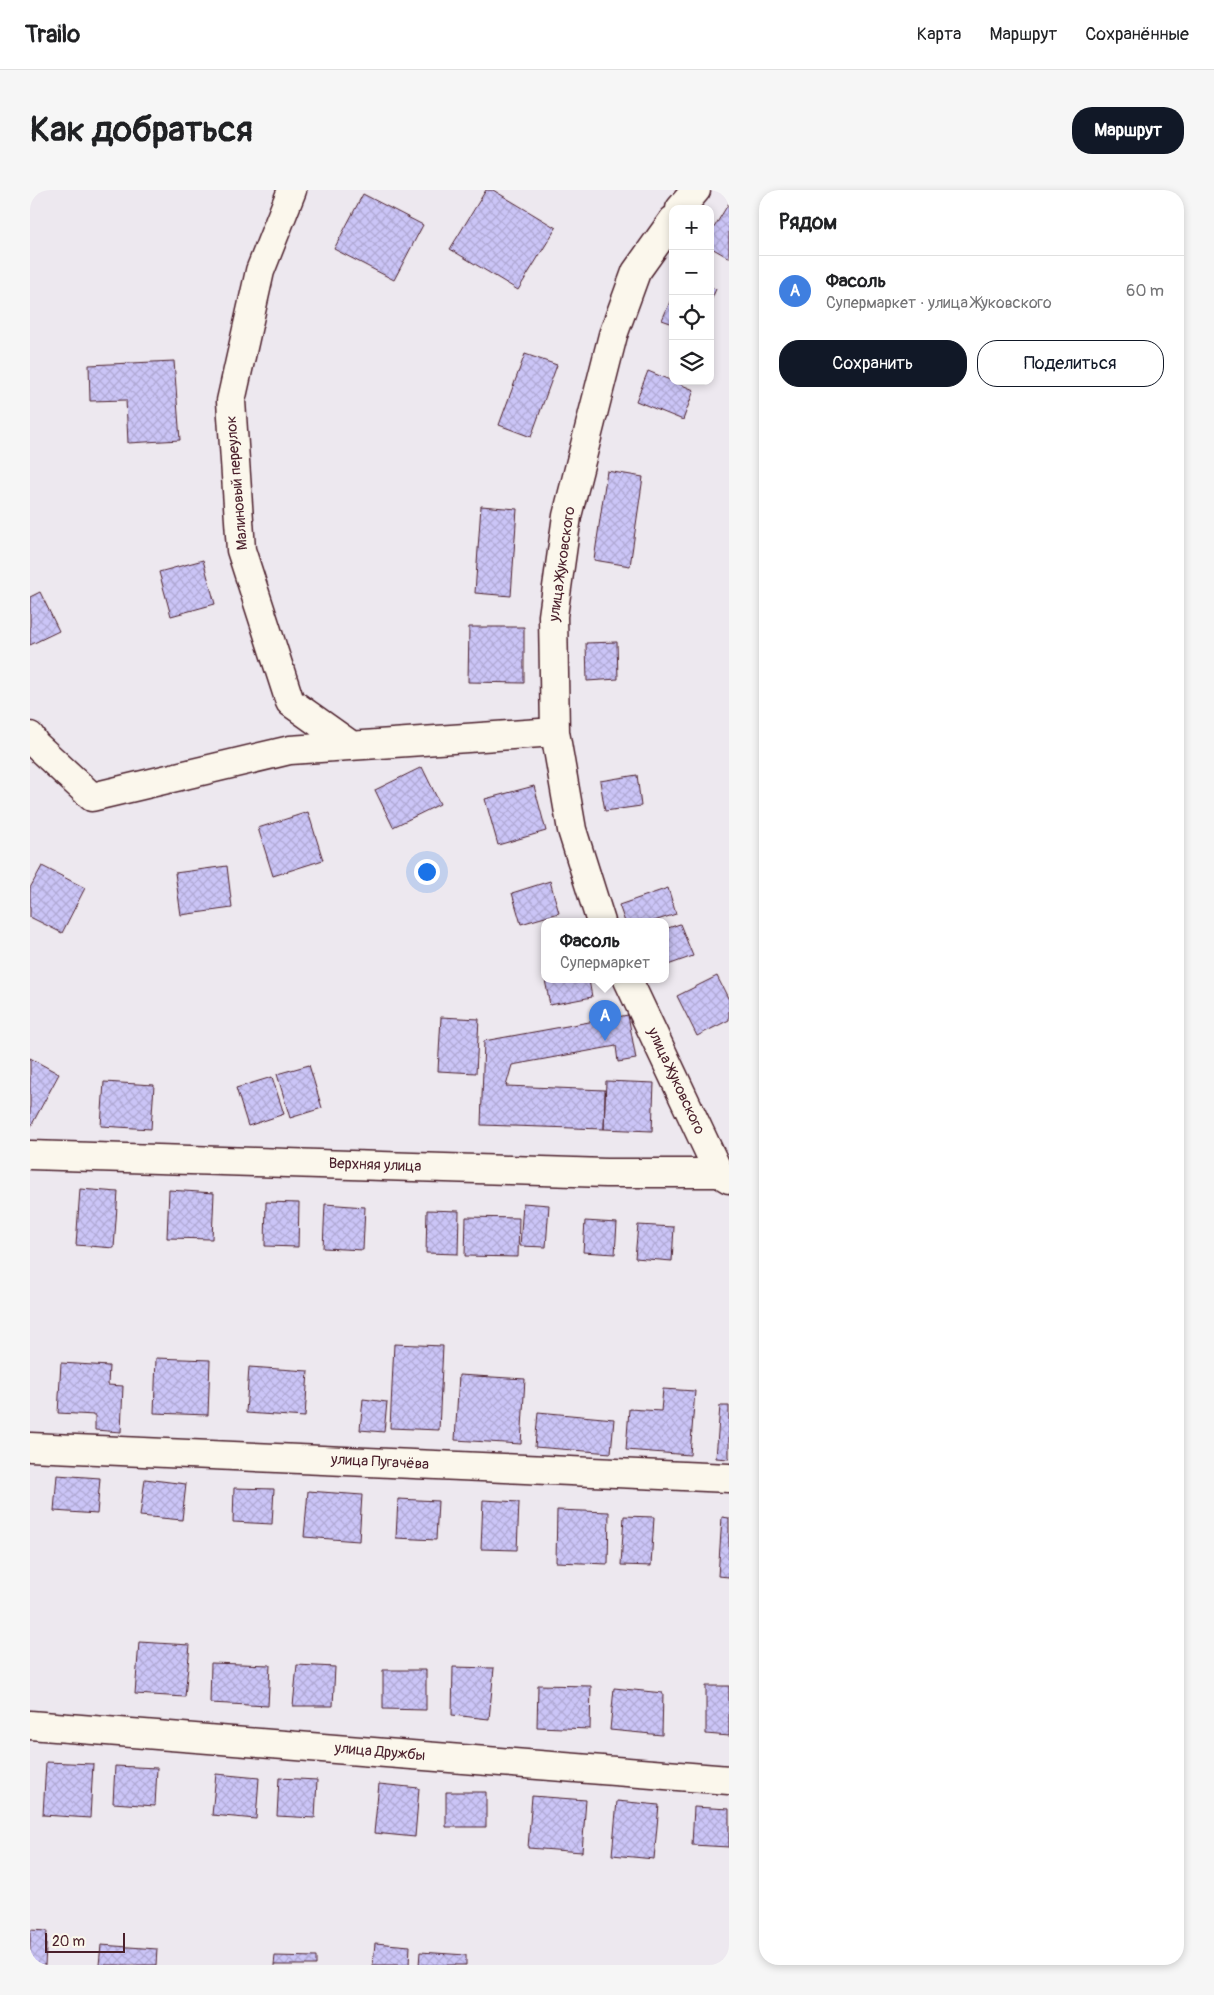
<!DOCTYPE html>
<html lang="ru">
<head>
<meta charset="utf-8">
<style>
	body { margin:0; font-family:Pangolin,sans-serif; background:#f6f6f6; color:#202124 }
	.controls { position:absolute; right:15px; top:15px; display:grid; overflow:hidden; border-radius:10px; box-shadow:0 2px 8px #0003 }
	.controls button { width:45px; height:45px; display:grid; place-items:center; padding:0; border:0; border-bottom:1px solid #e0e0e0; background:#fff; color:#202124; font:25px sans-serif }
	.scale { position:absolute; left:15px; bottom:12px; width:80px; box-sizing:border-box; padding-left:5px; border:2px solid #4a1f2b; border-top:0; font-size:14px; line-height:18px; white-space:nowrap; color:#4a1f2b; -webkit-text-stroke:4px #fbf7ec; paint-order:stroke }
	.you { position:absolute; left:396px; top:681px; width:18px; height:18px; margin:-12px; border:4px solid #fff; border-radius:50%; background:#1a73e8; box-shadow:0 0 0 8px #1a73e833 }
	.badge { display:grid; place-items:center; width:32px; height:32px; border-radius:50%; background:#111827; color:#fff; font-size:16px; font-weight:700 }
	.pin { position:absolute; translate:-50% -41px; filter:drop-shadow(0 1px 2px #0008) }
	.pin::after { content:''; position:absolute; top:26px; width:18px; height:15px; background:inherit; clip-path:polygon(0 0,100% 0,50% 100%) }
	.popup { position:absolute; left:511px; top:728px; width:128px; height:65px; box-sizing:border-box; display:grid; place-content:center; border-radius:10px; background:#fff; filter:drop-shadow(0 1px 4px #0005); font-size:16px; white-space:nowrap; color:#757577 }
	.popup b { font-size:19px; color:#202124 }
	.popup::after { content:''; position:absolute; left:50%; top:100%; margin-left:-10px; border:10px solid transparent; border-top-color:#fff }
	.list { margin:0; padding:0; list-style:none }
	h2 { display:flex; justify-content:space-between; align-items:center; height:65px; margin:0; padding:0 20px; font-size:21px }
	h2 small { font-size:16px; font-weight:400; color:#757577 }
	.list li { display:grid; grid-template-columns:32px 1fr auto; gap:15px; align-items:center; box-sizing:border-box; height:70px; padding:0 20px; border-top:1px solid #e0e0e0 }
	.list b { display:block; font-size:19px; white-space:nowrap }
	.list p { margin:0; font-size:16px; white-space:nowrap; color:#757577 }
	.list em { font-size:16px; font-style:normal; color:#757577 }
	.actions { display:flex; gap:10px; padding:15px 20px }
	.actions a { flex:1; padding:11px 0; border:1px solid #111827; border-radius:20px; text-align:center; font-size:18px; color:#111827 }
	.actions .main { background:#111827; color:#fff }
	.icon { flex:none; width:28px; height:28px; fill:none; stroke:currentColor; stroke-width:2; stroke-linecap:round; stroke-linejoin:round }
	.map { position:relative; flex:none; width:699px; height:1775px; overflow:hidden; border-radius:20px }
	header { display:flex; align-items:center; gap:30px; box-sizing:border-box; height:70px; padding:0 25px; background:#fff; border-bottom:1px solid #e0e0e0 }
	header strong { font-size:24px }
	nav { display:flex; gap:28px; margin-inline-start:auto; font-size:18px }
	.intro { display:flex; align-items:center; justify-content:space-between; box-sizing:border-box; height:120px; padding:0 30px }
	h1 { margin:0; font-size:35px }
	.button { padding:12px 22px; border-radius:20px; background:#111827; color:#fff; font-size:18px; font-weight:700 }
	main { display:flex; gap:30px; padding:0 30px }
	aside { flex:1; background:#fff; border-radius:20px; box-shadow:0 2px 8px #0003 }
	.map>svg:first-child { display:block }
	.building { fill:url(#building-cross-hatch); stroke:#4a1f2b }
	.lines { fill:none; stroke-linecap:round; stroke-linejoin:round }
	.minor-casing { stroke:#4a1f2b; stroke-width:31 }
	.minor { stroke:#fbf7ec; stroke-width:28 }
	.labels { text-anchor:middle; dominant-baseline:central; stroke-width:5; stroke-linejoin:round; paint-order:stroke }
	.street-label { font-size:15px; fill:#4a1f2b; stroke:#fbf7ec }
</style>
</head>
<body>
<header>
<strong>Trailo</strong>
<nav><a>Карта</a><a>Маршрут</a><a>Сохранённые</a></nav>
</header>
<div class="intro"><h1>Как добраться</h1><a class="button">Маршрут</a></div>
<main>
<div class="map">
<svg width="699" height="1775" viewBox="0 0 699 1775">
	<defs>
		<pattern id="building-cross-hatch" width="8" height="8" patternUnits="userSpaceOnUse" patternTransform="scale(1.25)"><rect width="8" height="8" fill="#cbc5f7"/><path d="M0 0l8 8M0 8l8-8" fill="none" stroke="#b0a9d4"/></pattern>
	</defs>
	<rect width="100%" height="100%" fill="#ede8ef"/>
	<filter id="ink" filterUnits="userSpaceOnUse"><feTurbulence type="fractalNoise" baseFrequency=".02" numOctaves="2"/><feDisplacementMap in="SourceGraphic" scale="10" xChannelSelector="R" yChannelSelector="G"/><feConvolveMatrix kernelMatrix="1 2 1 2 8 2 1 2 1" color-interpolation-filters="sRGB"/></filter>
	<g filter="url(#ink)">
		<path class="building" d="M456 0H463L526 38 488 100 420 59Z
			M333 4 393 35 364 90 304 59Z
			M699 13V68L680 57V44Z
			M680 97 686 99 680 113Z
			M643 105V134L632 130Z
			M495 164 527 175 501 247 469 235Z
			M144 171 150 250 98 253 96 210 60 211 59 175Z
			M618 181 664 200 653 230 606 211Z
			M577 281 613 287 600 376 564 370Z
			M451 316 487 319 481 406 445 403Z
			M173 370 185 414 141 426 129 382Z
			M10 402 29 441 0 455V407Z
			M439 437H494V493L438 492Z
			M587 452 588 489 557 491 556 453Z
			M392 577 410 614 363 637 345 600Z
			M607 585 611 616 575 621 570 591Z
			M504 596 516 641 468 655 455 609Z
			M278 622 293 670 243 686 228 638Z
			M12 676 55 698 32 743 0 727V698Z
			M197 676 202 718 151 725 145 683Z
			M520 691 529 723 491 734 482 703Z
			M638 698 646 724 621 732H595L589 715Z
			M650 734 663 766 635 776V739Z
			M687 786 699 810V830L667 846 647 806Z
			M515 790H559L562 807 520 815Z
			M598 825 606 869 588 872 586 856 482 875 476 896 575 900 574 939 451 935 454 851Z
			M411 827 449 829 446 883 408 881Z
			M0 868 29 884 0 938Z
			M279 875 292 918 260 928 247 884Z
			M242 887 254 924 218 936 206 898Z
			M576 891 624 893 622 941 574 939Z
			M74 892 124 895 121 939 71 936Z
			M50 999 88 1002 84 1058 46 1055Z
			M139 1000 184 1003 182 1049 137 1048Z
			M236 1012 269 1013 268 1057 235 1056Z
			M493 1013 519 1015 516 1057 490 1056Z
			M295 1014 335 1017 333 1060 293 1058Z
			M397 1020 429 1021 428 1064 396 1063Z
			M436 1027 489 1028 488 1067 435 1066Z
			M555 1031 587 1033 585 1064 553 1062Z
			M608 1035 644 1037 642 1071 605 1068Z
			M364 1154 413 1156 409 1240 360 1238Z
			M126 1168 180 1170 178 1225 124 1223Z
			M31 1173 79 1176 78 1195 93 1196 91 1242 65 1240V1225L28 1223Z
			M219 1177 278 1181 275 1227 216 1223Z
			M429 1185 495 1189 491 1254 425 1250Z
			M633 1199 665 1201 660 1265 596 1260 599 1219 631 1221Z
			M333 1209 357 1212 354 1242 330 1240Z
			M690 1216H699V1269L686 1268Z
			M508 1222 584 1229 581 1263 505 1257Z
			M27 1285 70 1288 67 1324 24 1321Z
			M115 1289 156 1294 152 1330 110 1326Z
			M204 1298 244 1299 242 1334 203 1332Z
			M278 1301 332 1305 329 1351 274 1347Z
			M368 1309 408 1311 406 1350 366 1348Z
			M453 1310 489 1312 487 1360 451 1359Z
			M527 1320 579 1322 578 1374 526 1372Z
			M594 1326 624 1327 621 1376 591 1375Z
			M692 1327 699 1328V1387L688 1386Z
			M109 1452 160 1455 155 1507 105 1504Z
			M181 1473 240 1475 238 1516 180 1513Z
			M267 1475 305 1477 303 1516H263Z
			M423 1477 464 1478 459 1529 422 1525Z
			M353 1480H396V1520L353 1519Z
			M508 1495 561 1496 560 1539 507 1537Z
			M676 1496H699V1546L676 1544Z
			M584 1498 633 1503 632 1545 580 1540Z
			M16 1572 63 1574 60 1628 13 1625Z
			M85 1576 127 1578 125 1616 83 1613Z
			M186 1584 229 1588 226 1629 182 1625Z
			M249 1588 287 1590 285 1628 247 1626Z
			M349 1594 389 1598 385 1647 344 1643Z
			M416 1602H456V1637H416Z
			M502 1606 556 1610 552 1662 498 1658Z
			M587 1611 629 1615 624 1669 582 1665Z
			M664 1617 699 1619V1657L662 1655Z
			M0 1740 17 1741 15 1775H0Z
			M345 1753 380 1756 379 1775H343Z
			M71 1755 127 1759 126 1775H69Z
			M390 1762 436 1765V1775H389Z
			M245 1766 286 1767V1775H244Z"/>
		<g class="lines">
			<g class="minor-casing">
				<path id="minor" d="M262 0 230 81 201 211 211 360 260 512 322 556
					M650 19 666 0
					M0 546 5 554 62 607 260 560 525 542
					M571 732 542 640 525 542 523 426 537 326 583 145 606 82 643 30
					M598 790 689 983 699 989
					M0 965 576 983H689
					M0 1257 699 1288
					M0 1535 699 1590"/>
			</g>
			<use href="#minor" class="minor"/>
		</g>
	</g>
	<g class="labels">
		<g class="street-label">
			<text transform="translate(207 293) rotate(-95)">Малиновый переулок</text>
			<text transform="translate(532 374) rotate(-82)">улица Жуковского</text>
			<text transform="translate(646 891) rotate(65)">улица Жуковского</text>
			<text transform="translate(345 975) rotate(2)">Верхняя улица</text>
			<text transform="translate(350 1272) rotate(3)">улица Пугачёва</text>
			<text transform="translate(350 1562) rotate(5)">улица Дружбы</text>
		</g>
	</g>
</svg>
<div class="controls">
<button>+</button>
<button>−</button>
<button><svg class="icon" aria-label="locate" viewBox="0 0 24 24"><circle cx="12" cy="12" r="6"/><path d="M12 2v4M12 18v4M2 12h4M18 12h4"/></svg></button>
<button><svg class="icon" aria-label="layers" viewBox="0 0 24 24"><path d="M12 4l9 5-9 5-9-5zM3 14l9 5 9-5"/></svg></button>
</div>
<div class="scale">20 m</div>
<div class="you"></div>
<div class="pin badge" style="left:575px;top:851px;background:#3f7fe0">A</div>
<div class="popup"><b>Фасоль</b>Супермаркет</div>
</div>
<aside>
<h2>Рядом<small></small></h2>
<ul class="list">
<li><span class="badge" style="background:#3f7fe0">A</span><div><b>Фасоль</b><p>Супермаркет · улица Жуковского</p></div><em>60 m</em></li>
</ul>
<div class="actions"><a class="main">Сохранить</a><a>Поделиться</a></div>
</aside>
</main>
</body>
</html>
